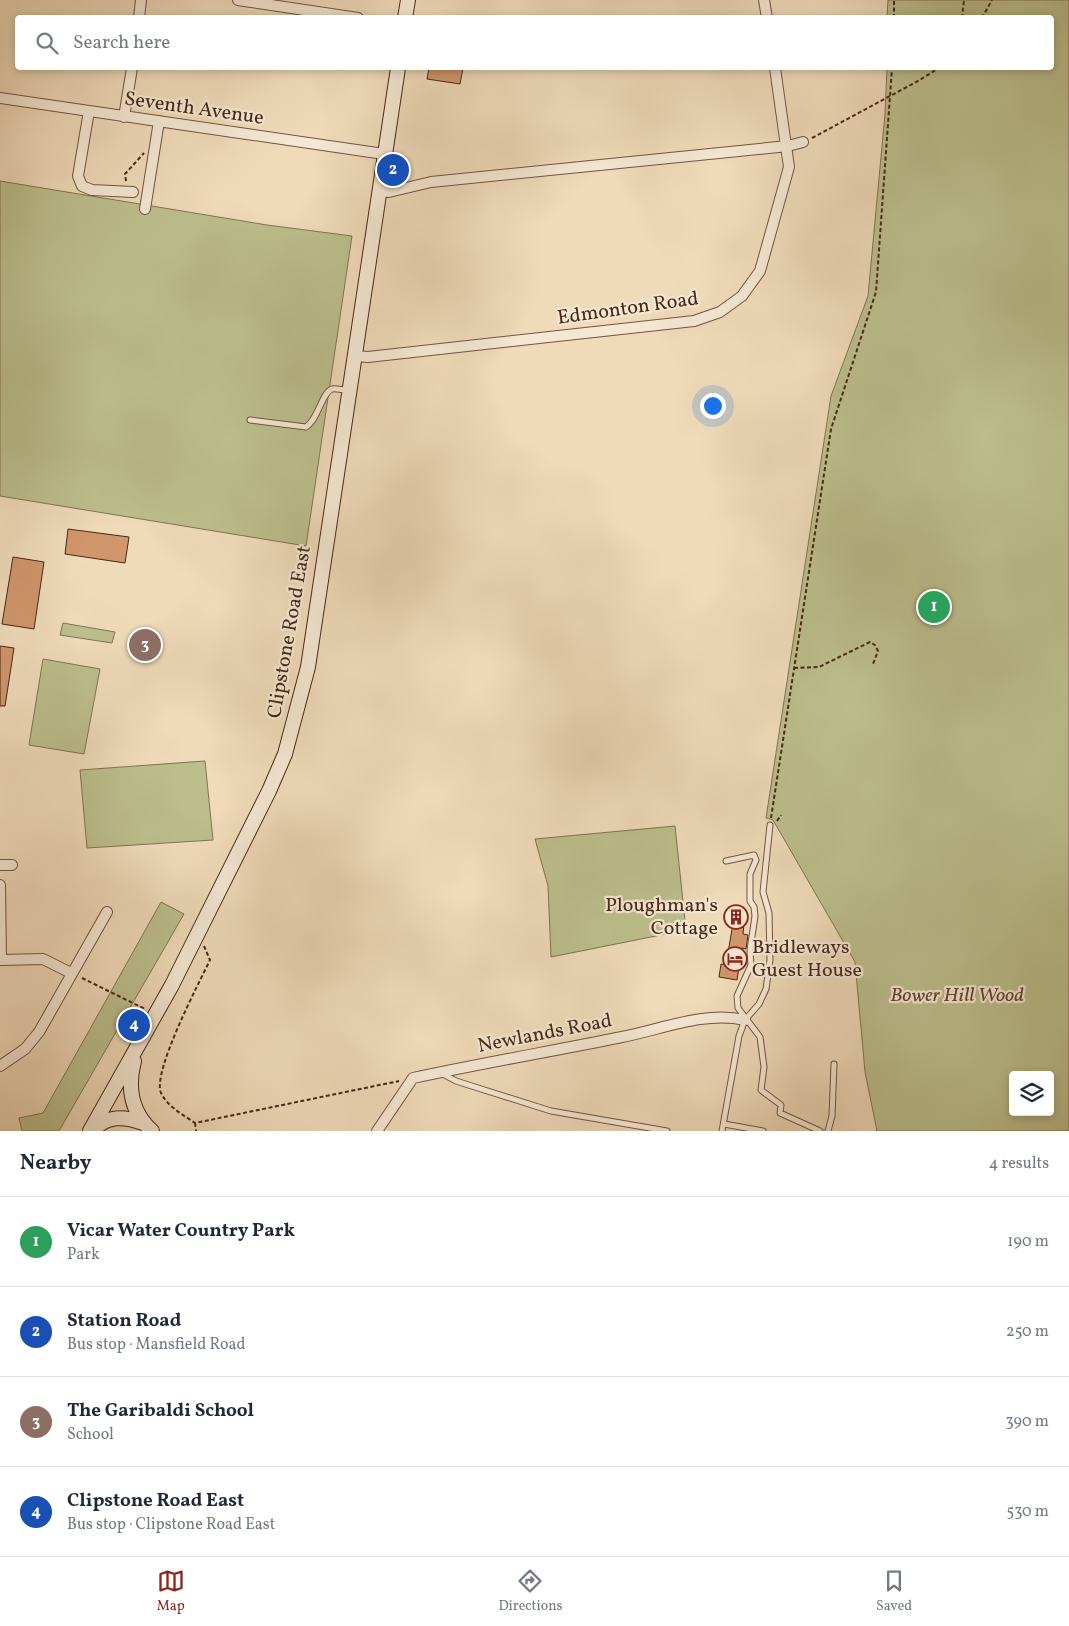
<!DOCTYPE html>
<html lang="en">
<head>
<meta charset="utf-8">
<style>
	body { margin:0; font-family:Vollkorn,serif; background:#f6f6f7; color:#1f2937 }
	.controls { position:absolute; right:15px; bottom:15px; display:grid; overflow:hidden; border-radius:5px; box-shadow:0 2px 8px #0003 }
	.controls button { width:45px; height:45px; display:grid; place-items:center; padding:0; border:0; border-bottom:1px solid #e0e1e3; background:#fff; color:#1f2937; font:25px sans-serif }
	.you { position:absolute; left:712px; top:405px; width:18px; height:18px; margin:-12px; border:4px solid #fff; border-radius:50%; background:#1a73e8; box-shadow:0 0 0 8px #1a73e833 }
	.badge { display:grid; place-items:center; width:32px; height:32px; border-radius:50%; background:#8f2418; color:#fff; font-size:16px; font-weight:700 }
	.pin { position:absolute; translate:-50% -50%; border:2px solid #fff; box-shadow:0 1px 5px #0006 }
	.list { margin:0; padding:0; list-style:none }
	h2 { display:flex; justify-content:space-between; align-items:center; height:65px; margin:0; padding:0 20px; font-size:21px }
	h2 small { font-size:16px; font-weight:400; color:#747a83 }
	.list li { display:grid; grid-template-columns:32px 1fr auto; gap:15px; align-items:center; box-sizing:border-box; height:90px; padding:0 20px; border-top:1px solid #e0e1e3 }
	.list b { display:block; font-size:19px; white-space:nowrap }
	.list p { margin:0; font-size:16px; white-space:nowrap; color:#747a83 }
	.list em { font-size:16px; font-style:normal; color:#747a83 }
	.icon { flex:none; width:28px; height:28px; fill:none; stroke:currentColor; stroke-width:2; stroke-linecap:round; stroke-linejoin:round }
	.map { position:relative; flex:none; width:1069px; height:1131px; overflow:hidden }
	.search { position:absolute; background:#fff; box-shadow:0 2px 8px #0003; left:15px; right:15px; top:15px; height:55px; display:flex; align-items:center; gap:12px; box-sizing:border-box; padding:0 18px; border-radius:5px; color:#747a83; font-size:19px }
	.sheet { height:425px; background:#fff }
	nav { display:flex; justify-content:space-around; align-items:center; box-sizing:border-box; height:70px; border-top:1px solid #e0e1e3; background:#fff; font-size:14px; color:#747a83 }
	nav a { display:grid; justify-items:center; gap:2px }
	nav .on { color:#8f2418 }
	.map>svg:first-child { display:block }
	.green { fill:#bcbe8d; stroke:#827352; fill-rule:evenodd }
	.building { fill:#d0966c; stroke:#492818 }
	.lines { fill:none; stroke-linecap:round; stroke-linejoin:round }
	.lane-casing { stroke:#725440; stroke-width:7 }
	.street-casing { stroke:#725440; stroke-width:12 }
	.secondary-casing { stroke:#492818; stroke-width:16 }
	.path { stroke:#492818; stroke-width:2; stroke-dasharray:4 2.5; stroke-linecap:butt }
	.lane { stroke:#f5e7d2; stroke-width:5 }
	.street { stroke:#f5e7d2; stroke-width:10 }
	.secondary { stroke:#f5e7d2; stroke-width:14 }
	.labels { text-anchor:middle; dominant-baseline:central; stroke-width:4.5; stroke-linejoin:round; paint-order:stroke }
	.street-label { font-size:20px; fill:#492818; stroke:#f5e7d2 }
	.poi-label { font-size:20px; fill:#492818; stroke:#f5e7d2; text-anchor:end }
	.park-label { font-size:20px; font-style:italic; fill:#60462f; stroke:#f5e7d2 }
</style>
</head>
<body>
<div class="map">
<svg width="1069" height="1131" viewBox="0 0 1069 1131">
	<rect width="100%" height="100%" fill="#efdab9"/>
	<filter id="stains"><feTurbulence type="fractalNoise" baseFrequency=".004" numOctaves="4"/><feColorMatrix values="0 0 0 0 .2 0 0 0 0 .09 0 0 0 0 .02 0 0 0 .5 -.17"/></filter>
	<radialGradient id="worn" r=".72"><stop offset=".6" stop-color="#630" stop-opacity="0"/><stop offset="1" stop-color="#630" stop-opacity=".3"/></radialGradient>
	<path class="green" d="M888 0H1069V1131H877L865 1072 855 962 773 820 766 818 831 396 868 296 885 114 887 68H1052V18L887 17ZM1013 1075H1050V1112H1013Z
		M0 181 267 225 352 236 306 546 0 496Z
		M63 623 115 632 112 643 60 635Z
		M43 659 100 669 84 754 29 745Z
		M205 761 213 840 87 848 80 770Z
		M675 826 686 930 551 957 548 886 535 839Z
		M161 902 184 914 59 1131H22L19 1118 43 1113Z"/>
	<path class="building" d="M429 68H463L460 84 427 79Z
		M68 529 129 537 125 563 65 554Z
		M13 557 44 562 34 629 2 624Z
		M0 646 14 648 5 706H0Z
		M728 908 740 909V912L745 913 743 934 748 935 746 949 742 948 737 980 719 977 721 964 726 965 733 923H727Z"/>
	<g class="lines">
		<g class="lane-casing">
			<path id="lane" d="M250 420 306 427C318 420 322 392 332 389 336 388 344 390 349 391
				M726 861 754 855 756 860 750 874V901L754 907 755 916 750 950 751 965 737 996 738 1008 760 1037 764 1067 761 1090 781 1105 780 1113 820 1131
				M441 1073 456 1081 551 1111 667 1131
				M724 1124 763 1131
				M722 1131 739 1036 745 1020 759 1004 766 989 770 960 769 913 763 892 770 825
				M828 1131 832 1116 834 1064"/>
		</g>
		<g class="street-casing">
			<path id="street" d="M238 0 358 18
				M764 0 767 18
				M139 18 141 0
				M0 98 384 154
				M89 111 78 176 82 186 92 190 133 192
				M124 117 132 68
				M378 191 389 192 431 182 788 146 803 142
				M145 209 159 121
				M355 356 368 357 694 321 720 312 742 296 760 271 789 167 775 68
				M0 865H12
				M0 885 1 960
				M0 960 43 959 71 973
				M0 1066 25 1049 39 1032 107 912
				M377 1131 413 1078C483 1063 553 1051 622 1037 663 1029 704 1011 745 1020"/>
		</g>
		<g class="secondary-casing">
			<path id="secondary" d="M405 18 408 0
				M134 1061C127 1088 131 1112 152 1131
				M90 1131 172 985 269 791 285 754 308 667 398 68
				M92 1131C107 1115 124 1116 143 1123"/>
		</g>
		<path class="path" d="M894 18V0
			M962 18 964 0
			M982 18 992 0
			M812 138 918 81 939 68
			M126 181 125 174 144 153
			M794 668 819 667 870 642 875 645 878 651 873 664
			M771 818 831 429 876 292 892 68
			M777 821 781 815
			M204 946 210 960C199 983 152 1072 161 1093 168 1107 182 1114 195 1123L399 1081
			M82 978 145 1009
			M195 1123 196 1131"/>
		<use href="#lane" class="lane"/>
		<use href="#street" class="street"/>
		<use href="#secondary" class="secondary"/>
	</g>
	<defs>
		<g id="building-ring" transform="scale(1.25)"><circle r="9.5" fill="#f5e7d2" stroke="#8f2418" stroke-width="1.5"/><path d="M-4-6H4V6H1V3H-1V6H-4ZM-2.5-4.3h1.7v1.8h-1.7ZM.8-4.3h1.7v1.8H.8ZM-2.5-1h1.7V.8h-1.7ZM.8-1h1.7V.8H.8Z" fill="#8f2418"/></g>
		<g id="hotel-ring" transform="scale(1.25)"><circle r="9.5" fill="#f5e7d2" stroke="#8f2418" stroke-width="1.5"/><path d="M-6-4.5h1.5V1H6V5H4.5V3h-9V5H-6ZM-4 0a1.8 1.8 0 1 1 3.6 0ZM.5 0V-2.5h3Q6-2.5 6 0Z" fill="#8f2418"/></g>
	</defs>
	<g fill-rule="evenodd">
		<use href="#building-ring" x="736" y="917"/>
		<use href="#hotel-ring" x="735" y="959"/>
	</g>
	<g class="labels">
		<g class="street-label">
			<text transform="translate(194 109) rotate(8)">Seventh Avenue</text>
			<text transform="translate(628 309) rotate(-8)">Edmonton Road</text>
			<text transform="translate(290 632) rotate(-80)">Clipstone Road East</text>
			<text transform="translate(545 1034) rotate(-11)">Newlands Road</text>
		</g>
		<g class="poi-label">
			<text x="718" y="906">Ploughman's<tspan x="718" dy="23">Cottage</tspan></text>
			<text x="752" y="948" text-anchor="start">Bridleways<tspan x="752" dy="23">Guest House</tspan></text>
		</g>
		<g class="park-label">
			<text x="957" y="996">Bower Hill Wood</text>
		</g>
	</g>
	<rect width="100%" height="100%" filter="url(#stains)"/>
	<rect width="100%" height="100%" fill="url(#worn)"/>
</svg>
<div class="controls">
<button><svg class="icon" aria-label="layers" viewBox="0 0 24 24"><path d="M12 4l9 5-9 5-9-5zM3 14l9 5 9-5"/></svg></button>
</div>
<div class="you"></div>
<div class="pin badge" style="left:934px;top:607px;background:#2e9e5b">1</div>
<div class="pin badge" style="left:393px;top:170px;background:#1a4fb4">2</div>
<div class="pin badge" style="left:145px;top:645px;background:#8d6e63">3</div>
<div class="pin badge" style="left:134px;top:1025px;background:#1a4fb4">4</div>
<div class="search"><svg class="icon" aria-label="search" viewBox="0 0 24 24"><circle cx="10" cy="10" r="6"/><path d="M15 15l6 6"/></svg>Search here</div>
</div>
<section class="sheet">
<h2>Nearby<small>4 results</small></h2>
<ul class="list">
<li><span class="badge" style="background:#2e9e5b">1</span><div><b>Vicar Water Country Park</b><p>Park</p></div><em>190 m</em></li>
<li><span class="badge" style="background:#1a4fb4">2</span><div><b>Station Road</b><p>Bus stop · Mansfield Road</p></div><em>250 m</em></li>
<li><span class="badge" style="background:#8d6e63">3</span><div><b>The Garibaldi School</b><p>School</p></div><em>390 m</em></li>
<li><span class="badge" style="background:#1a4fb4">4</span><div><b>Clipstone Road East</b><p>Bus stop · Clipstone Road East</p></div><em>530 m</em></li>
</ul>
</section>
<nav>
<a class="on"><svg class="icon" aria-label="map" viewBox="0 0 24 24"><path d="M3 6l6-2 6 2 6-2v14l-6 2-6-2-6 2zM9 4v14M15 6v14"/></svg>Map</a>
<a><svg class="icon" aria-label="directions" viewBox="0 0 24 24"><path d="M12 3l9 9-9 9-9-9zM9 14v-3h6M13 9l2 2-2 2"/></svg>Directions</a>
<a><svg class="icon" aria-label="saved" viewBox="0 0 24 24"><path d="M7 4h10v16l-5-4-5 4z"/></svg>Saved</a>
</nav>
</body>
</html>
